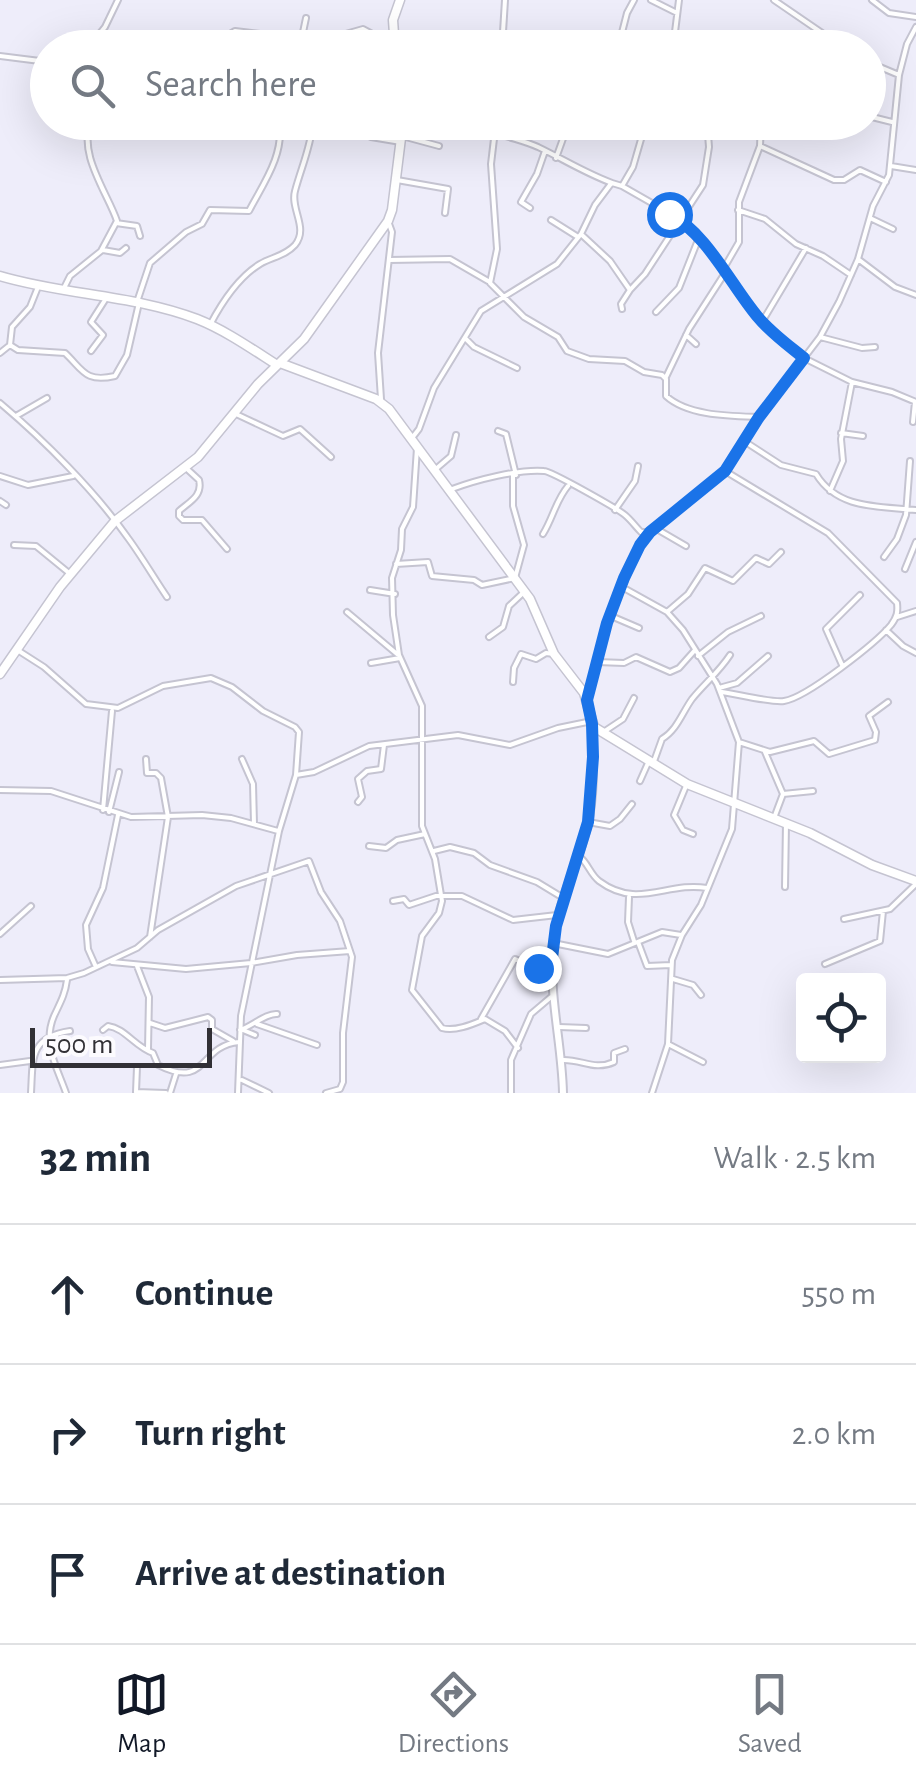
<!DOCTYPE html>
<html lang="en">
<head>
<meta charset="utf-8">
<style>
	body { margin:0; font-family:"Alegreya Sans",sans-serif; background:#f6f6f7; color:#1f2937 }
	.controls { position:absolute; right:30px; bottom:30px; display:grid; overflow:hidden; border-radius:10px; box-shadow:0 10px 40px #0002 }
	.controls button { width:90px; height:90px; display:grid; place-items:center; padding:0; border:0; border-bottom:2px solid #e0e1e3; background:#fff; color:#1f2937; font:50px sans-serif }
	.scale { position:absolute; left:30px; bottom:25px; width:182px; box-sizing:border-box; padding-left:10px; border:5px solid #313035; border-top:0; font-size:28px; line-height:35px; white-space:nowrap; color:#313035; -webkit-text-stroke:8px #fcfbfe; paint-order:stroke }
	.stop { position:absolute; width:30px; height:30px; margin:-22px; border:8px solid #1a73e8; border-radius:50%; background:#fff }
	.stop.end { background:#1a73e8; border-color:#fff; box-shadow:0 2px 10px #0008 }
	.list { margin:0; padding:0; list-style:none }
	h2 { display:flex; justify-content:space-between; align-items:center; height:130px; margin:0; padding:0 40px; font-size:42px }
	h2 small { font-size:32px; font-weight:400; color:#747a83 }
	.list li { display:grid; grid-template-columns:65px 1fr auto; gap:30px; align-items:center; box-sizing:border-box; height:140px; padding:0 40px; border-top:2px solid #e0e1e3 }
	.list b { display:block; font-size:38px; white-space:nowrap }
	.list em { font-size:32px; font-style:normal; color:#747a83 }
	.icon { flex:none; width:55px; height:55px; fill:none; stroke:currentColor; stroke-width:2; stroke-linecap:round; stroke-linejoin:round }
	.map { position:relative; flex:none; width:916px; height:1093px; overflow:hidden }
	.search { position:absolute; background:#fff; box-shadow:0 10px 40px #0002; left:30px; right:30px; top:30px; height:110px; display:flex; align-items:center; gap:25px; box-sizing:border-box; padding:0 35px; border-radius:55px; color:#747a83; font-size:38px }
	.sheet { height:550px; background:#fff }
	nav { display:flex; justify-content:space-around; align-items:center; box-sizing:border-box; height:140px; border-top:2px solid #e0e1e3; background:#fff; font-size:28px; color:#747a83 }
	nav a { display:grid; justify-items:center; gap:5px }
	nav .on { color:#111827 }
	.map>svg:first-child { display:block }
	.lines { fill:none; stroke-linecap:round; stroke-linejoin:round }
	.minor-casing { stroke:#c5c4d1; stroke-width:8 }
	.tertiary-casing { stroke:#c5c4d1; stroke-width:10 }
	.secondary-casing { stroke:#c5c4d1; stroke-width:11 }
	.minor { stroke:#fff; stroke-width:4 }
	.tertiary { stroke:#fff; stroke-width:6 }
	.secondary { stroke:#fff; stroke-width:8 }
	.route { stroke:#1a73e8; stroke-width:12 }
</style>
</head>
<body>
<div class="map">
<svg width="916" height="1093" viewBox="0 0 916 1093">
	<rect width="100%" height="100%" fill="#eeedfa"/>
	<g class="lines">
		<g class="minor-casing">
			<path id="minor" d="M651 0 677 13
				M774 0 844 48
				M872 0 889 13 916 17
				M302 37 306 18
				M88 48 105 27 118 0
				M166 48 181 42 210 48
				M226 48 230 34 235 31 321 41 363 29 376 36 394 38
				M502 48 505 0
				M618 48 627 13 634 0
				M673 48 679 0
				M0 56 48 62
				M868 62 899 75
				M868 116 892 122
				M477 122C495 136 518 138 538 147 563 159 585 173 612 183
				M496 122 491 164 497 249 490 283 524 317 558 337 567 351 589 359 625 361 644 372 662 375 666 379V396C688 416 730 416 759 417
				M741 122 759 128
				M804 131 807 122
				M402 136 439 146
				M371 137 401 142
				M760 146 834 180H844L860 170 886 182
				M556 158 569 122
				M891 166 916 170
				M397 180 448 189 445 213
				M622 186 678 218 717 260 762 322 804 358 852 382 892 392 916 402
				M530 208 521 202 537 174 545 151
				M738 210 765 219 796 244 823 256 851 275
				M870 218 893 229
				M551 220 578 237
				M116 223 137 226 140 236
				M582 235 610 261 630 290 621 304 622 309
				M103 250 120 253 126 248
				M858 259 895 287 916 295
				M389 260 450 259 488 281
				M724 268 739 242V202L760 146 761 122
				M63 290 70 276 101 251 117 221C108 194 76 151 92 122
				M630 290 645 274 703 185 709 147 707 122
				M138 299 150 263 186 232 202 224 210 210 249 211C263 184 285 154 279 122
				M656 312 679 288 698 240
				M762 322 806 248
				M210 325C221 304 239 277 260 264 272 257 285 256 295 245 309 228 290 209 295 191 301 168 311 147 313 122
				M686 335 696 344
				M820 337 862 348 875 347
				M465 338 474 347 517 368
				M10 345 18 350 65 353C83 370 85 383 115 376L127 355 139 303
				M10 345 12 327 30 307 38 287
				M91 351 103 335 91 322 105 300
				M0 353 10 345
				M666 377 689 329 725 273
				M381 399 378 353 392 232 388 221
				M0 403C44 440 95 491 128 538 142 557 154 578 167 597
				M236 414 283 436 300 429 331 457
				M16 416 47 398
				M913 422 915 402
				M498 431 506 434 516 475
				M841 433 863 436
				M412 438 419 429 434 388 481 311 557 264 581 234 595 205 610 185 612 183 622 186 633 167 646 122
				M744 441 781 465 816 474C838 510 879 506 916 510
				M417 448 413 507 402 529 401 550 392 578 393 615 399 655 422 706V826L435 859 442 901 439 913 422 936 412 990 442 1028C455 1032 473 1024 485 1019L505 1031 518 1048
				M186 468 199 480C203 496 189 502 179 511V516L183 520H202L227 549
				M437 468 451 456 456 435
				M0 476 28 485 73 476
				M452 489C476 480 518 469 544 471 551 471 618 509 625 515 631 520 636 527 641 532H650
				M830 491 843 461 841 439 852 382
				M0 501 6 505
				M615 510 635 481 638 466
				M655 528 686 546
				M543 534C553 518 556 500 568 486
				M14 545 36 546 69 573
				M884 557 897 539 906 515 910 461
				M396 564 428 562 432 576 474 580 482 585 515 578 524 545 513 506V475
				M905 569 916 542
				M622 587 667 612 683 630 717 684 739 742 732 829 701 905 682 935 672 960 668 1044 652 1093
				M370 590 395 594
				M347 612 397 654
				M667 612 688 594 705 568 733 581 756 558 769 564 781 552
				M611 616 639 628
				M897 617 916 611
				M886 630 903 646 916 653
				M489 637 503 627 509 606 524 592
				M19 651 44 667 86 704 118 708 163 686 211 678 232 687 263 711 295 727 299 732 296 775 279 831 241 1016 238 1093
				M698 656 728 632 761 616
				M597 662 624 663 636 657 670 672 679 668 695 650
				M371 663 400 658
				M842 665 826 629 860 595
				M513 682 514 668 521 654 536 659 546 653 554 654
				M719 688 737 683 768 656
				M722 692C737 694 772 703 784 701 806 698 876 643 891 625 897 617 898 612 897 603L828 533 725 471
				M589 696 607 623 640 545 650 532 726 470 759 417 820 337 839 302 858 259 873 206 889 175 899 75 907 44 916 27
				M602 733 623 719 634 698
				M739 742 770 752 814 741 829 754 875 740 876 732 869 716 888 702
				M765 752 783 794
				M146 759 147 773H156L161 778 168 817 150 937
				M242 759 253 784 254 824
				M653 764 662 739C677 730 682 713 692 699 704 684 719 672 730 655
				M296 775 314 772 369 746 458 735 510 745 558 728 592 721
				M640 781 648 763
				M686 786 674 815 683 830 693 834
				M0 790 51 791 131 817 202 815 231 818 278 831
				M358 802 362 797 358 779 367 771 381 769 384 745
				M103 810 112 711
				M109 812 119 772
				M774 818 783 794 813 791
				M588 822 610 826 620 819 632 804
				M369 846 386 848 397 840 425 834
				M434 851 450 847 474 853 490 865 537 882 565 899
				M579 856C588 863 590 874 599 881 638 910 667 881 707 888
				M785 887 786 823
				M629 897 628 922 634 941
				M393 901 404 899 409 905 436 896H462L513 920 557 915
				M844 919 890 909 916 884
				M0 934 31 906
				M638 942 647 966 671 965
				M553 943 608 954 662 932 681 935
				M112 962 186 969 251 963 297 955 350 951
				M825 964 880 941 883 911
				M137 966 149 997 148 1049
				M96 967 88 949 86 925 103 888 118 815
				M673 979 693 985 701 995
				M0 980 67 978 84 973 137 948 158 930 236 886 309 861 321 892 340 921 352 957 343 1033V1082L340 1089 326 1093
				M481 1019 515 959 551 975
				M150 1023 165 1028 208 1017 212 1020V1029L233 1041
				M257 1024 317 1045
				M559 1027 586 1028
				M103 1030 108 1026C125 1028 135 1047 153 1053L158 1065C208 1090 198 1046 239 1042
				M240 1030C251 1027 266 1013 277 1014
				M243 1030 255 1035
				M668 1044 703 1062
				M562 1060C582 1059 594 1071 614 1062V1053L625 1049
				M0 1065 30 1061
				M137 1067 136 1092 166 1093
				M242 1080 269 1093
				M31 1093C33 1059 29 1037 70 1031
				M66 1093C57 1067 42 1044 54 1016 60 1003 65 995 67 980
				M170 1093 176 1074
				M511 1093V1060L531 1014 551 997"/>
		</g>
		<g class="tertiary-casing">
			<path id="tertiary" d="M563 1093C562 1041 547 991 554 938 559 900 578 864 587 827 595 794 593 759 592 726"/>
		</g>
		<g class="secondary-casing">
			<path id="secondary" d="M395 48 393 20 400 0
				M0 276C64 295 134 295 197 319 225 330 252 349 277 365
				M280 363 376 399 389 409 530 599 554 654 584 693 594 727 687 784 810 833 872 865 916 881
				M0 674 60 587 115 521 198 457 258 384 304 339 388 221 392 210 403 122"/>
		</g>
		<use href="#minor" class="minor"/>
		<use href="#tertiary" class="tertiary"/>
		<use href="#secondary" class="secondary"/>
	</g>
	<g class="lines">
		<path class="route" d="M538 968 550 974 556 926 588 822 593 757 592 724 587 700 607 623 624 578 640 545 650 532 725 471 759 417 804 358C788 345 770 332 757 316 731 285 706 232 669 214"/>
	</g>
</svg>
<div class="controls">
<button><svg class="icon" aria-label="locate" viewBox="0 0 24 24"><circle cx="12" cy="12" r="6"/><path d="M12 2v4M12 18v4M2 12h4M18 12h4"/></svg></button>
</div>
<div class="scale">500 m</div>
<div class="stop" style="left:669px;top:214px"></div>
<div class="stop end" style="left:538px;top:968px"></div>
<div class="search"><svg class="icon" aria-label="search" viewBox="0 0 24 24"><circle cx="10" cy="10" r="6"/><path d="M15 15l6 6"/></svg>Search here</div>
</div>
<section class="sheet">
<h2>32 min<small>Walk · 2.5 km</small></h2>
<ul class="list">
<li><svg class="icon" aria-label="ahead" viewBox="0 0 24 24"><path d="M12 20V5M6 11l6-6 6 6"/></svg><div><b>Continue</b></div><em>550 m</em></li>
<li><svg class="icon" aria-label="right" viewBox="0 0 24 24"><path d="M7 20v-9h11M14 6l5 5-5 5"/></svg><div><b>Turn right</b></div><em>2.0 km</em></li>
<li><svg class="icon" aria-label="arrive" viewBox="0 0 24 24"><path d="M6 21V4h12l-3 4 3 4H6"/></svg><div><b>Arrive at destination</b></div></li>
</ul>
</section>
<nav>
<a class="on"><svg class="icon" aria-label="map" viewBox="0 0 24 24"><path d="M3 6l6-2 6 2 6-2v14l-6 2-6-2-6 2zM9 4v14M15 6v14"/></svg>Map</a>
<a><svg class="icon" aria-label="directions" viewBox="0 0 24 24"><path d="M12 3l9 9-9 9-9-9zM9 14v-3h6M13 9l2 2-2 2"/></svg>Directions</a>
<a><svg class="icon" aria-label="saved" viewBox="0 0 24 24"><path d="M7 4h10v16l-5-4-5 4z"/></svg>Saved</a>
</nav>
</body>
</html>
